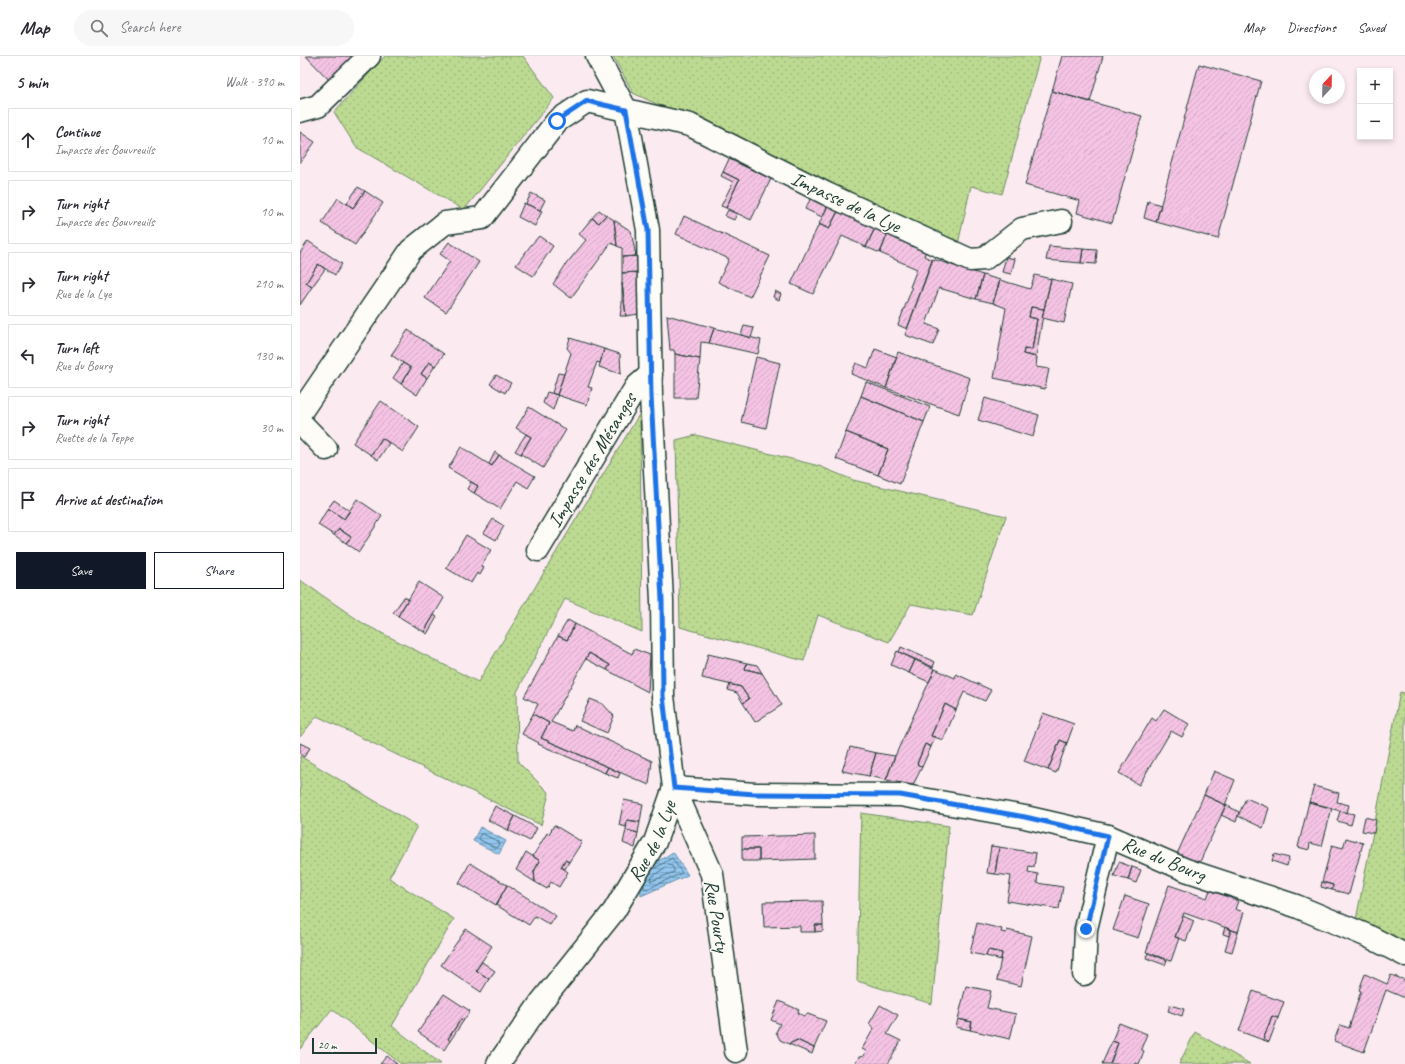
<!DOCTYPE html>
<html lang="en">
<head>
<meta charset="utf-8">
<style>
	body { margin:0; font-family:Caveat,sans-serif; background:#f7f7f7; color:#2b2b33 }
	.controls { position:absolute; right:12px; top:12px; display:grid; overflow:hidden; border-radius:0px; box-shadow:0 2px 6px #0003 }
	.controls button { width:36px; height:36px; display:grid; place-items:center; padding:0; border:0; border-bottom:1px solid #e1e1e2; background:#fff; color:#2b2b33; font:20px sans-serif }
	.compass { position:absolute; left:1009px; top:12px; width:36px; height:36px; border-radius:50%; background:#fff; box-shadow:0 2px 6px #0003; rotate:22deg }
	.scale { position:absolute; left:12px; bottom:10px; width:65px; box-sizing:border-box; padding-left:4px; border:2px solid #1f3d34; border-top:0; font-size:11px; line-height:14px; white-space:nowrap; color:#1f3d34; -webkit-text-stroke:3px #fdfcf7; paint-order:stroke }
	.stop { position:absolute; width:12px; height:12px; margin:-9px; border:3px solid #1a73e8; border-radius:50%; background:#fff }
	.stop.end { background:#1a73e8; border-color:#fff; box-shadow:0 1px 4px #0008 }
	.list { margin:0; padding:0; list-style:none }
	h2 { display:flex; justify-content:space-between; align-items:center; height:52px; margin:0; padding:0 16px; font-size:17px }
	h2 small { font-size:13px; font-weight:400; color:#7c7c81 }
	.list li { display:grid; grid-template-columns:26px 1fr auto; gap:12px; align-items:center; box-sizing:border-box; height:64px; margin:0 8px 8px; padding:0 8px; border:1px solid #e1e1e2; border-radius:0px }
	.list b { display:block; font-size:15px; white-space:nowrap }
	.list p { margin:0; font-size:13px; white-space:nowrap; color:#7c7c81 }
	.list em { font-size:13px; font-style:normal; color:#7c7c81 }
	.actions { display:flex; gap:8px; padding:12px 16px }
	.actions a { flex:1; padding:9px 0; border:1px solid #111827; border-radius:0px; text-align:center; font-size:14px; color:#111827 }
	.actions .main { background:#111827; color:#fff }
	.icon { flex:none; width:22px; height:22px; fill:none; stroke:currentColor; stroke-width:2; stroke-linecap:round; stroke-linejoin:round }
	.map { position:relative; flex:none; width:1105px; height:1008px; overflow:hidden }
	header { display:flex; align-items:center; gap:24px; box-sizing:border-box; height:56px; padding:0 20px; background:#fff; border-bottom:1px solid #e1e1e2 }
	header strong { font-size:19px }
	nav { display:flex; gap:22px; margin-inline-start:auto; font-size:14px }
	.search { width:280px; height:36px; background:#f7f7f7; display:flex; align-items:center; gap:10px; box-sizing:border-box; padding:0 14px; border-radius:22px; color:#7c7c81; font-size:15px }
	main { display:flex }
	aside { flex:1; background:#fff }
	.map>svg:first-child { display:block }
	.grass { fill:url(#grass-dots); stroke:#6e8c63 }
	.water { fill:url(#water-rules); stroke:#658fa5 }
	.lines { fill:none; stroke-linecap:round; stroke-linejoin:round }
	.shore { stroke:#4d747f; stroke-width:1 }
	.building { fill:url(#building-hatch); stroke:#1f3d34 }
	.street-casing { stroke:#1f3d34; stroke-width:25 }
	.street { stroke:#fdfcf7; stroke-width:22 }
	.route { stroke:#1a73e8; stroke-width:5 }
	.labels { text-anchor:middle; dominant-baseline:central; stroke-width:3; stroke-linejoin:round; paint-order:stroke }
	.street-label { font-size:20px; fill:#1f3d34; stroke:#fdfcf7 }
</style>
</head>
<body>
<header>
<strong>Map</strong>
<div class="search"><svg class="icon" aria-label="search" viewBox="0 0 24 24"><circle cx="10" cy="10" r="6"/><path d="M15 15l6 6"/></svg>Search here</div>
<nav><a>Map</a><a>Directions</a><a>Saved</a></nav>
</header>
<main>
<aside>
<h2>5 min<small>Walk · 390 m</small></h2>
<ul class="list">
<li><svg class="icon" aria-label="ahead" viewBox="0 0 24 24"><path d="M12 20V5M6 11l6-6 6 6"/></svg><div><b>Continue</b><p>Impasse des Bouvreuils</p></div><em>10 m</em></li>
<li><svg class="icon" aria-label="right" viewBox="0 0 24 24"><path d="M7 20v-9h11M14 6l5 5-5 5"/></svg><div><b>Turn right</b><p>Impasse des Bouvreuils</p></div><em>10 m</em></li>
<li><svg class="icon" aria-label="right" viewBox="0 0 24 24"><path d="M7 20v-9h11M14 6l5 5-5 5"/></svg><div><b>Turn right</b><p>Rue de la Lye</p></div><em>210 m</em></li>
<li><svg class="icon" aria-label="left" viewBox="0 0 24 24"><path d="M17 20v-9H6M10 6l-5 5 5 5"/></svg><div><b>Turn left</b><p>Rue du Bourg</p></div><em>130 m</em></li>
<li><svg class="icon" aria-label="right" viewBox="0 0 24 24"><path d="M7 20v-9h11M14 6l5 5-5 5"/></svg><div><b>Turn right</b><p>Ruette de la Teppe</p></div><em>30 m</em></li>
<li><svg class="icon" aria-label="arrive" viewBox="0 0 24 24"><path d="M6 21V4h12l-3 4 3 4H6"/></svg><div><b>Arrive at destination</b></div></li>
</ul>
<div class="actions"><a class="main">Save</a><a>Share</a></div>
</aside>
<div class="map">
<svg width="1105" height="1008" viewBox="0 0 1105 1008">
	<defs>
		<pattern id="grass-dots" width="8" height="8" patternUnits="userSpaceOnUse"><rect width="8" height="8" fill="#bdda92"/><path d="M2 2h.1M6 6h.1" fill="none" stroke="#a2bc7e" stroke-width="1.8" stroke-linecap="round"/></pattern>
		<pattern id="water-rules" width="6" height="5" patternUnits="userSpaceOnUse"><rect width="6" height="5" fill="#93c6f0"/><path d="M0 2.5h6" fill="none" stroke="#77a2c3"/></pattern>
		<pattern id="building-hatch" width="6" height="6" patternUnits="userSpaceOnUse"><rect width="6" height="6" fill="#f5c3e4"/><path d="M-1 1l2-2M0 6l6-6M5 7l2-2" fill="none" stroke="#d2a8c4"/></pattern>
	</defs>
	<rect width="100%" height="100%" fill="#fbebf1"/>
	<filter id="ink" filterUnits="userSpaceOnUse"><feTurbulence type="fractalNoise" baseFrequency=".025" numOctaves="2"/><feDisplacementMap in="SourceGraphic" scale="8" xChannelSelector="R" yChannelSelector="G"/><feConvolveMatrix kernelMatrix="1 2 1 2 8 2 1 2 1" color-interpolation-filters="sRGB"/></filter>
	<g filter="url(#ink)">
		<path class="grass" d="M85 0H223L254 42 164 154 56 91 34 56Z
			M313 0H740L702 138 671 130 658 188 333 37Z
			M340 357 342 576 265 543 217 636 218 706 249 737 241 769 17 660 0 681V524L64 568 178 626Z
			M396 379 519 410 553 424 706 460 673 559 611 548 589 586 518 559 504 605 380 571 376 384Z
			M1100 636 1105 637V886L1056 864Z
			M0 700 117 770 89 822 154 863 92 970 141 1008H101L32 953 0 993Z
			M561 757 649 770 632 948 557 925Z
			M895 976 950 1008H879Z"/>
		<path class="water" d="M180 771 206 785 199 798 173 785Z
			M373 796 388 819 341 840C339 814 354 808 373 796Z"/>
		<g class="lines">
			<path class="shore" d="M181 778H183L199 786 200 788 198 791 196 792 180 784 179 782Z
				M369 809 372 810 374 814V816L352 825H350L352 821Z
				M344 828V832L347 833 382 817 372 802 352 814"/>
		</g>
		<path class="building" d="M6 0H55L30 25Z
			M762 0H803L790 46 752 35Z
			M899 8 961 25 918 183 856 166Z
			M752 35 842 60 812 167 777 157 780 145 725 129Z
			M0 76 15 86 0 107Z
			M429 103 471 123 451 164 426 152 439 124 423 116Z
			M423 116 439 124 426 152 421 150 433 126 421 120Z
			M58 131 65 135 53 152 47 147Z
			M65 135 83 147 55 189 22 167 38 142 53 152Z
			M231 137 245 144 240 154 226 148Z
			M511 142 528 150 522 161 505 153Z
			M848 145 861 149 856 166 844 162Z
			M224 147 242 155 235 170 218 161Z
			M528 150 538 155 529 173 519 168Z
			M299 154 306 159 299 167 292 162Z
			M428 154 437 158 434 164 425 160Z
			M538 155 575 172 566 191 542 180 513 238 491 228 519 168 529 173Z
			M306 159 314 164 317 190 311 187 271 242 253 228 267 207 286 184 279 178 292 162 299 167Z
			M384 160 470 200 450 241 418 226 429 203 376 178Z
			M314 164 331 175 336 200 322 201V192L317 190Z
			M575 172 588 177 580 197 566 191Z
			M588 177 626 195 624 200 632 204 607 273 598 269 612 232 610 231 617 213 580 197Z
			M239 180 253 190 233 220 216 209 231 189Z
			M8 185 42 208 35 219 18 208 6 227 12 231 0 249V197Z
			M149 186 179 206 146 256 125 242 150 205 140 198Z
			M749 190 783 193 781 207 746 204Z
			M783 193 797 194 796 208 781 207Z
			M336 200 339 216 322 217V201Z
			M706 201 715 203 711 218 702 216Z
			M633 203 683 219 676 243 639 232 626 268 639 273 633 289 605 279Z
			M18 208 25 213 12 231 6 227Z
			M339 216 345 257 326 260 322 227V217Z
			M683 219 700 224 693 247 676 243Z
			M735 219 751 223 744 253 731 251 729 261 737 263 732 294 724 293 723 298 737 301 736 311 749 313 745 333 694 322 706 252 693 247 700 224 730 233Z
			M751 223 772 228 764 267 742 262Z
			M322 227 326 260H320L322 248Z
			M475 235 481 238 479 244 473 241Z
			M731 251 744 253 736 301 723 298 724 293 732 294 737 263 729 261Z
			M367 259 414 272 409 287 401 286 400 303 375 298 374 294H370Z
			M444 270 454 272 451 282 441 279Z
			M414 272 461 284 458 298 409 287Z
			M108 274 144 298 135 310 129 306 121 318 127 322 117 339 101 328 111 312 91 299Z
			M270 282 304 293 300 307 297 306 288 331 292 332 287 349 257 339 271 297 267 292Z
			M304 293 320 298 321 318 299 311Z
			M575 293 597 301 586 332 551 318 556 307 568 312Z
			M598 296 670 322 659 358 586 332Z
			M375 298 400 303 396 342H375Z
			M456 301 480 307 466 372 441 366Z
			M129 306 135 310 127 322 121 318Z
			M103 307 111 312 101 328 93 322Z
			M258 317 264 318 257 339 252 337Z
			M196 319 211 327 205 337 190 328Z
			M566 326 630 351 624 366 561 340Z
			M247 336 258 339 253 354 243 347Z
			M561 340 624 366 600 428 578 419 588 393 546 376Z
			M685 342 739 359 733 381 678 364Z
			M81 345 119 371 103 396 82 382 71 399 53 387Z
			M229 351 266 374 243 412 221 398 231 381 216 372Z
			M546 376 588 393 578 419 536 403Z
			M226 378 231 381 221 398 215 395Z
			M82 382 89 387 78 404 71 399Z
			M161 391 192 410 199 399 235 420 228 432 217 425 200 453 174 437 178 430 148 412Z
			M195 396 199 399 192 410 189 408Z
			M171 426 178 430 174 437 167 433Z
			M57 443 82 460 59 496 46 487 51 481 39 473 34 479 18 469 28 452 44 463Z
			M34 444 50 455 44 463 28 452Z
			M193 463 204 470 196 484 184 477Z
			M39 473 51 481 46 487 34 479Z
			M166 479 191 494 181 510 184 512 180 519 177 517 171 527 146 512Z
			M119 526 144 542 124 576 98 560Z
			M104 541 108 543 98 560 93 557Z
			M134 559 137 561 127 578 124 576Z
			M268 564 275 568 267 584 258 580Z
			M275 568 332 598 334 593 350 599 348 636 307 614 310 609 289 597 251 666 273 675 275 669 352 705 349 729 241 682 249 667 233 658 238 648 224 641 258 580 267 584Z
			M601 591 635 606 633 611 599 596Z
			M597 595 615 604 609 617 591 609Z
			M289 597 310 609 307 614 286 603Z
			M408 598 447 607 445 613 462 617 482 649 455 666 443 647 449 643 441 631 402 622Z
			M615 604 635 613 629 626 609 617Z
			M447 607 457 609 462 617 445 613Z
			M635 613 655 622 656 618 691 634 685 645 664 636 656 654 645 648 631 680 635 681 631 691 625 688 617 708 622 711 613 729 586 724 595 700Z
			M430 628 441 631 449 643 443 647 437 637 428 634Z
			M290 643 303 648 314 660 307 677 280 665Z
			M645 648 656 654 643 684 631 680Z
			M864 653 889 668 882 681 871 675 839 729 819 717 852 662 856 665Z
			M743 657 774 668 767 687 760 684 748 714 724 705Z
			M233 658 249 667 241 682 308 711 305 717 238 688 239 687 222 678Z
			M760 684 767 687 756 717 748 714Z
			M0 687 10 692 4 701 0 698Z
			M625 688 631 691 622 711 617 708Z
			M550 691 576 697 569 720 542 715Z
			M576 697 595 700 586 724 569 720Z
			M308 711 320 717 318 722 305 717Z
			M914 715 935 724 925 749 904 739Z
			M1014 730 1039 737 1037 746 1049 749 1047 757 1009 746Z
			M904 739 926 749 899 808 877 798Z
			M946 742 969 752 963 772 938 760Z
			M324 744 343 748 340 766 327 764 326 771 319 769Z
			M1009 746 1032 752 1022 790 1010 787 1009 794 998 791Z
			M926 749 939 756 936 766 921 759Z
			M195 750 215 760 208 774 188 764Z
			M1040 755 1054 758 1051 769 1037 765Z
			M215 760 237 772 230 785 208 774Z
			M1065 761 1076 764 1074 777 1062 775Z
			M327 764 340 766 338 777 326 774Z
			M254 769 282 786 269 806 265 804 261 811 268 816 259 831 251 826 247 833 235 826 234 815 240 805 233 800 247 777 249 778Z
			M326 774 338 777 335 792 323 787Z
			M515 779V803L459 805V793H442V781Z
			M1046 782 1063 787 1049 838 1032 834 1033 829 1022 826 1032 789 1043 792Z
			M691 790 699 791 695 818 687 817Z
			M699 791 736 797 734 811 729 810 728 816 738 818 737 827 763 831 759 853 707 845 711 820 695 818Z
			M442 793H459V805H442Z
			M226 796 240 805 234 815 235 826 216 814Z
			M974 798 989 802 987 810 972 805Z
			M265 804 269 806 265 813 261 811Z
			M819 806 832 811 828 824 814 820Z
			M170 807 207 829 196 849 159 827Z
			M832 811 841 814 836 827 828 824Z
			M1022 826 1033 829 1032 834 1021 831Z
			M207 829 256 860 250 869 235 860 229 869 196 849Z
			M869 829 907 842 910 834 938 845 935 853 944 856 938 876 884 857 875 881 879 882 871 905 846 896Z
			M825 840 849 848 838 882 813 874Z
			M522 845 523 869H515V876H500V870L464 871 463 846Z
			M883 860 894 865 886 885 875 881Z
			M677 867 702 873 701 876 706 877 707 874 732 880 721 930 697 924 702 897 688 894 686 900 670 897Z
			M515 869H523V875L515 876Z
			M925 871 931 874 929 880 923 878Z
			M166 873 192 890 176 914 189 923 181 936 141 909Z
			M931 874 938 876 932 896 925 894Z
			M688 894 702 897 701 904 686 900Z
			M848 897 867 904 865 909 846 902Z
			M182 906 195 915 189 923 176 914Z
			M1065 918 1087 928 1091 919 1105 924V942L1086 934 1064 996 1034 985 1040 969 1049 972 1061 935 1059 934Z
			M666 930 691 935 687 952 716 958 710 983 670 974 672 966 658 963Z
			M953 935 984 946 978 962 972 960 963 984 939 975Z
			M144 938 170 955 164 964 161 963 148 983 150 985 144 994 118 976Z
			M479 945 499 954 498 957 504 960 508 958 526 965 514 992 497 984 489 988 480 984 476 976 480 968 471 964Z
			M580 949 598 959 587 978 601 985 588 1008H555L559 1001 564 1000 566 995 562 993 574 972 569 968Z
			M870 949 884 953 882 960 868 955Z
			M972 960 978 962 969 986 963 984Z
			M161 963 164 964 150 985 148 983Z
			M658 963 672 966 670 974 656 971Z
			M819 967 847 978 841 993 844 995 839 1008 835 1007V1008H810L818 987 812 985Z
			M497 984 514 992 512 998 489 988Z
			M812 985 818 987 810 1008H802Z
			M87 1000 97 1008H80Z"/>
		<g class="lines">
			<g class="street-casing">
				<g id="street">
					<path d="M0 55 18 50 69 0"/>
					<path d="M0 357 111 194 145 167 182 162 257 65 287 45 390 69 527 138 670 204 684 203 722 173 761 165"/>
					<path d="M0 366 26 393"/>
					<path d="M238 494 336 331 351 318"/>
					<path d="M784 918 786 873 808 780"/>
					<path d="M436 995 412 818 374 732 455 738 600 739 725 761 808 780 886 814 996 850 1068 880 1105 899"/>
					<path id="s1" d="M198 1008 242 945 314 855 355 786 374 732 363 640 362 544 351 340 348 174 326 54 297 0"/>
				</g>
			</g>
			<use href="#street" class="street"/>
		</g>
	</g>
	<g class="lines" filter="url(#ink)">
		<path class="route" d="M257 65 287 45 326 54 348 174 351 340 362 544 363 640 374 732 455 738 600 739 725 761 808 780 786 873"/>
	</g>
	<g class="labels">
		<g class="street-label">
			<text transform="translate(546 146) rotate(25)">Impasse de la Lye</text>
			<text transform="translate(292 404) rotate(-59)">Impasse des Mésanges</text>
			<text stroke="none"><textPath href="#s1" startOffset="272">Rue de la Lye</textPath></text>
			<text transform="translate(864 803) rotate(22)">Rue du Bourg</text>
			<text transform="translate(417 860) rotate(81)">Rue Pourty</text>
		</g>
	</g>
</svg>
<div class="controls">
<button>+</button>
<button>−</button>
</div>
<svg class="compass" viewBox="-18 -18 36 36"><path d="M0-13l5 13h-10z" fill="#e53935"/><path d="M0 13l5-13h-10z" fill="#7c7c81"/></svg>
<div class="scale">20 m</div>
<div class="stop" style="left:257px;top:65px"></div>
<div class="stop end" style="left:786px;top:873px"></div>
</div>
</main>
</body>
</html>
